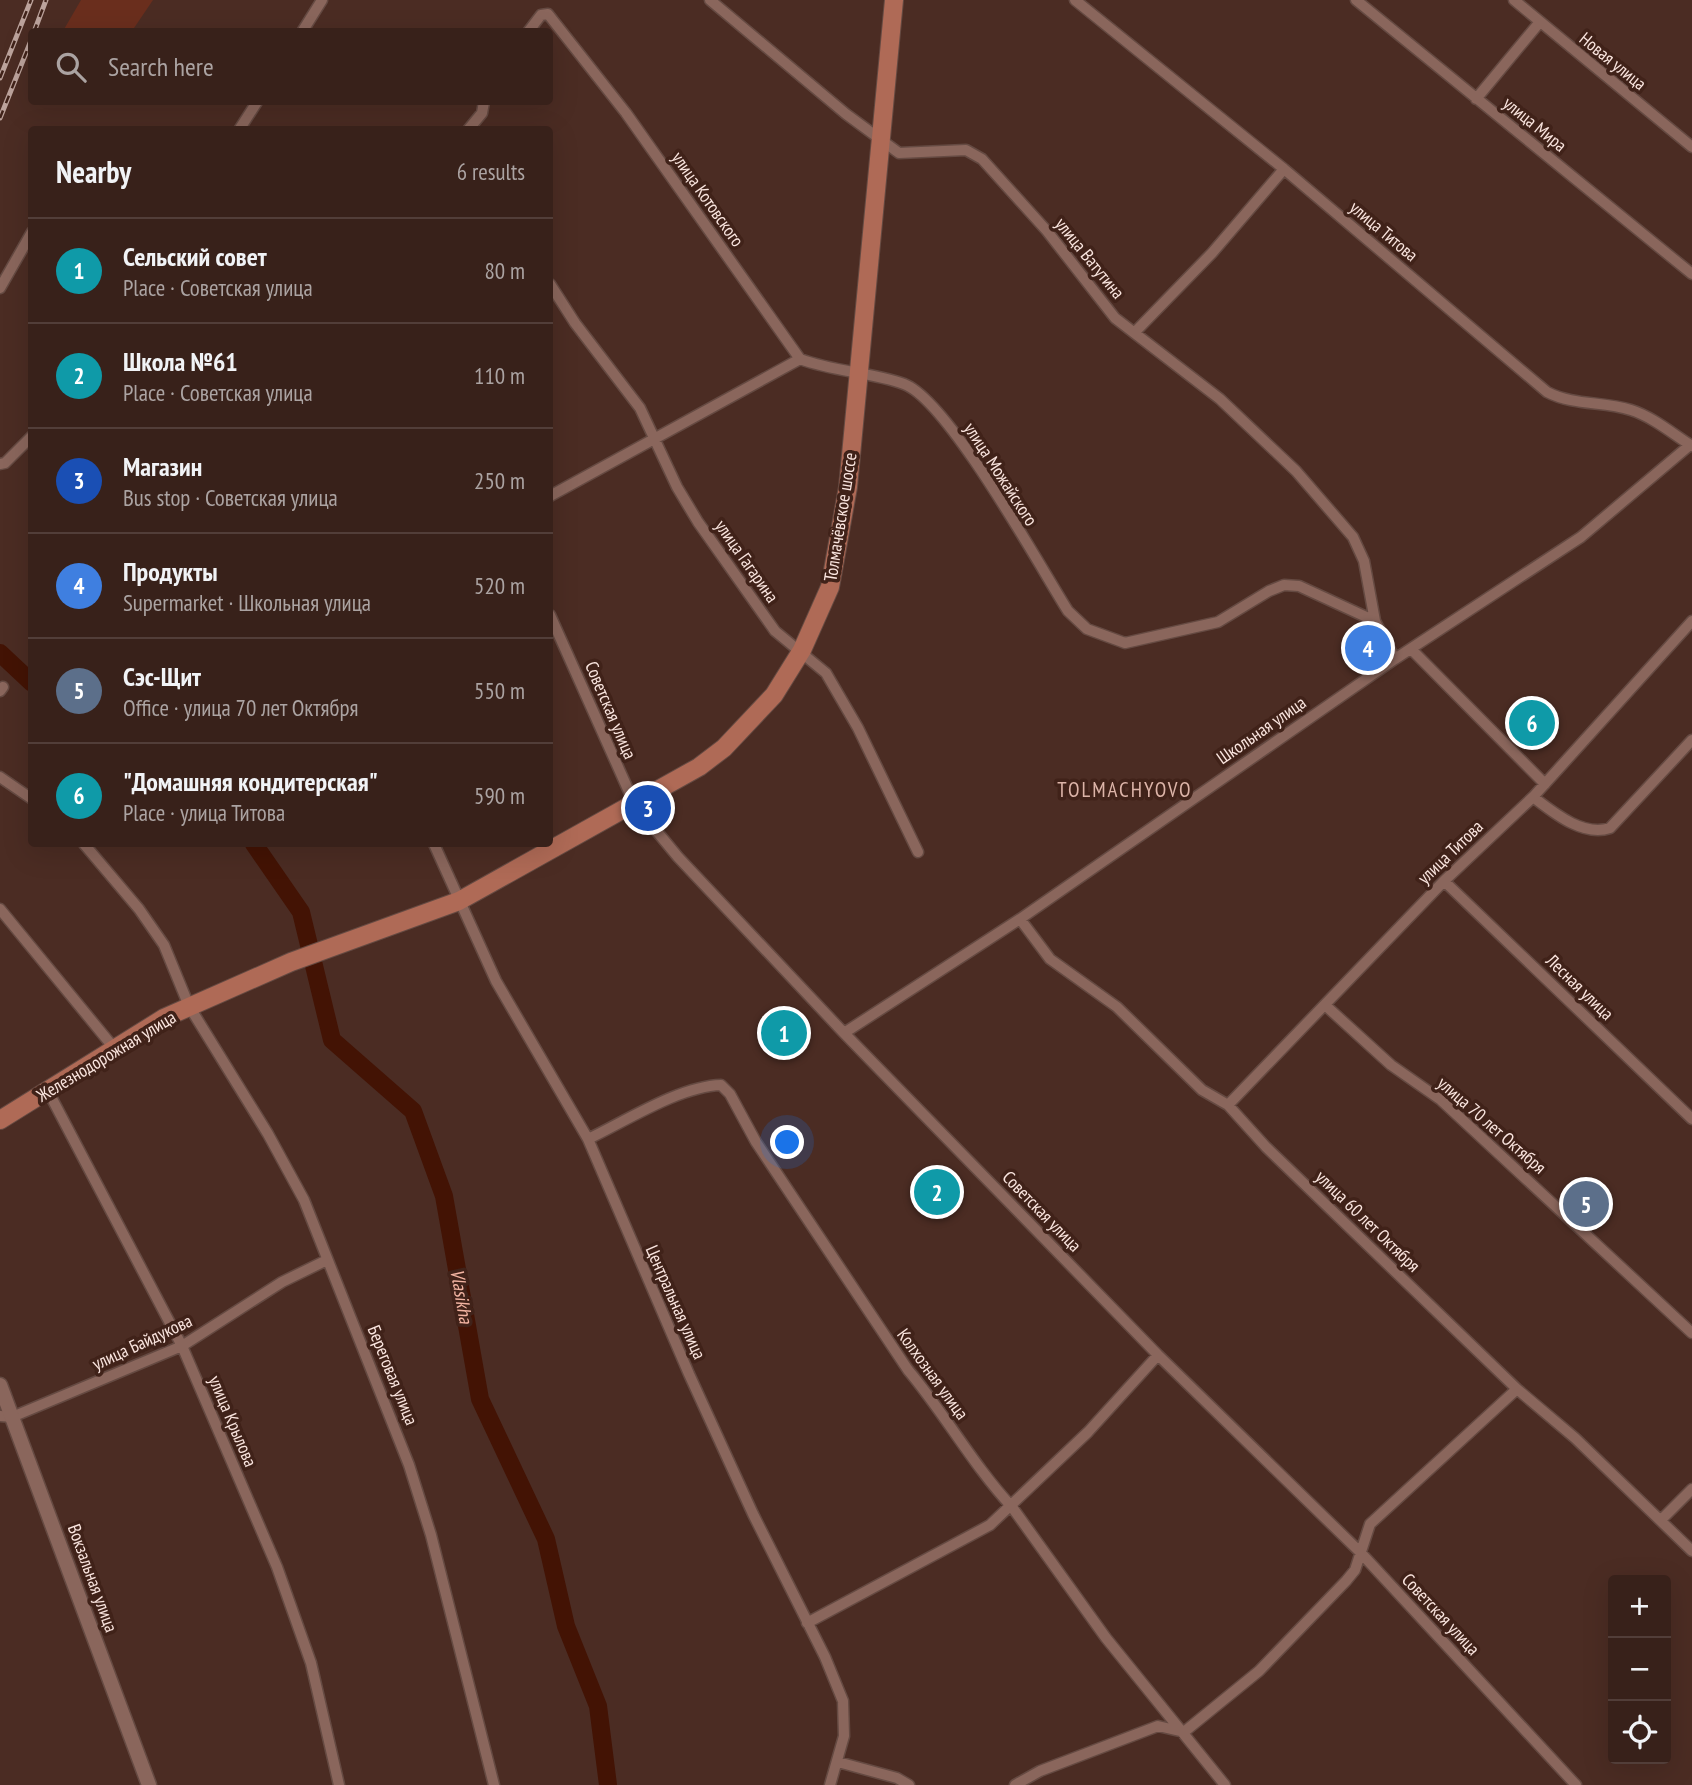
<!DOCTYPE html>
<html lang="en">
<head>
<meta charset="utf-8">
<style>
	body { margin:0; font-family:"PT Sans Narrow",sans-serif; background:#432e27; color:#f1f3f6 }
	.controls { position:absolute; right:21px; bottom:21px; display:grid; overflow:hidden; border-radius:7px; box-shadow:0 7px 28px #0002 }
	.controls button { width:63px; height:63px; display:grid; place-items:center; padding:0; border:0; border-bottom:2px solid #523e39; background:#38211a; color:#f1f3f6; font:35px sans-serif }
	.you { position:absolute; left:788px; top:1143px; width:24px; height:24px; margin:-18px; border:5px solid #fff; border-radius:50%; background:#1a73e8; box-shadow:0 0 0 10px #1a73e833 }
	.badge { display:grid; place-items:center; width:46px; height:46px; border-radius:50%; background:#8c9099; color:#fff; font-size:23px; font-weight:700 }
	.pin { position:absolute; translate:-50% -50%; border:4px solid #fff; box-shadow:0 2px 7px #0006 }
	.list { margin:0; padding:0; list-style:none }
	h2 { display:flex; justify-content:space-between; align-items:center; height:91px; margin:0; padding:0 28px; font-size:30px }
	h2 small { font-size:23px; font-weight:400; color:#aba3a2 }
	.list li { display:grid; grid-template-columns:46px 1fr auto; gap:21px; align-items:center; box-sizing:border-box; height:105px; padding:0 28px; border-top:2px solid #523e39 }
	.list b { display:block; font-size:26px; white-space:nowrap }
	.list p { margin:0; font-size:23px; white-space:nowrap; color:#aba3a2 }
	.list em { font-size:23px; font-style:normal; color:#aba3a2 }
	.icon { flex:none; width:38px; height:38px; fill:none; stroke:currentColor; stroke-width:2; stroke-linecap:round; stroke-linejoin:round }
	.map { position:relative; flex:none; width:1692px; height:1785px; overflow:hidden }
	.search { position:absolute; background:#38211a; box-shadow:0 7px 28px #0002; left:28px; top:28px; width:525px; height:77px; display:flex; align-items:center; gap:18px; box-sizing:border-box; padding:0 24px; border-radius:7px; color:#aba3a2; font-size:26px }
	.panel { position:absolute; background:#38211a; box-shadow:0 7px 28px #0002; left:28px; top:126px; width:525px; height:721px; border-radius:7px }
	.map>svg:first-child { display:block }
	.green { fill:#6a2e1d }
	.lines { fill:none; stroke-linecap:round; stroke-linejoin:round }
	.river { stroke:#431304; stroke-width:18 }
	.minor-casing { stroke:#654a42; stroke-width:13 }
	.tertiary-casing { stroke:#654a42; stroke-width:17 }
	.primary-casing { stroke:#654a42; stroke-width:20 }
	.minor { stroke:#8a665c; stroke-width:10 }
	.tertiary { stroke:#8a665c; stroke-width:14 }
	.primary { stroke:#af6a56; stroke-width:18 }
	.rail-casing { stroke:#bca39c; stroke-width:5 }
	.rail { stroke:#402219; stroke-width:2.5; stroke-dasharray:8; stroke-linecap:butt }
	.labels { text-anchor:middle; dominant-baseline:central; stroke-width:7; stroke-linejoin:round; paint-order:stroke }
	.street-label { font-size:18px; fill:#fae5df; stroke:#402219 }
	.water-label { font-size:19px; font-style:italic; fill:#f2b4a2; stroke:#402219 }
	.quarter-label { font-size:21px; letter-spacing:2px; fill:#dcb4a8; stroke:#402219 }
</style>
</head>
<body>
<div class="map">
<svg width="1692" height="1785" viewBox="0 0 1692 1785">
	<rect width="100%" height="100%" fill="#4b2c23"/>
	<path class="green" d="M81 0H153L132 31H63Z"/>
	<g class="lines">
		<path class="river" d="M0 653 32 683
			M254 844 301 912 332 1040 413 1111 444 1196 480 1399 546 1539 566 1626 598 1706 608 1785"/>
		<g class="minor-casing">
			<path id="minor" d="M710 0 846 114 899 153 966 150 982 159 1047 231 1115 318 1220 399 1296 471 1353 537 1364 561 1375 621
				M1075 0 1284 169 1547 392C1574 406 1603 401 1631 410 1653 417 1673 434 1692 446
				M1356 0 1692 274
				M1514 0 1692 147
				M302 32 322 0
				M528 32 541 15 548 14 626 113 800 359C835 372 870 372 904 384 948 400 1039 565 1068 611L1087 629 1125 643 1218 622 1269 591 1284 585 1299 586 1375 621 1395 659
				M1476 99 1539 23
				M239 130 257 102
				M468 130 482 113 484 102
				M550 284 575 323 640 408 677 487 698 522 775 631 826 673 858 728 918 852
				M0 288 32 232
				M1135 332 1212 253 1284 169
				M0 464 5 463 32 436
				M550 496 800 359
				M550 615 635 805 678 857 844 1033 1158 1355 1360 1552 1576 1785
				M1411 649 1545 784
				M0 691 3 687
				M0 777 32 799
				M1533 797C1554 813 1583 837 1610 828L1692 740
				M84 844 139 909 164 945 189 1006 268 1134 304 1200 409 1465 431 1535 494 1785
				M434 844 496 981 588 1139 689 1374 753 1514 825 1657 843 1701 844 1736 830 1785
				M1444 881 1692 1119
				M0 909 114 1048
				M1020 919 1050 959 1117 1007 1202 1090 1228 1105 1266 1147 1517 1389 1575 1438 1692 1551
				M1325 1005 1391 1065 1441 1100 1692 1333
				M844 1033 1020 919 1395 659 1581 537 1690 445
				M48 1091 182 1346 277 1567 311 1663 339 1785
				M1228 1105 1444 881 1533 797 1692 621
				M588 1139C626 1121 680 1086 721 1085L730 1094 756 1142 908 1370C945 1414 973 1465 1012 1507L1106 1638 1225 1785
				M0 1416 12 1417 182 1346 282 1282 327 1260
				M1661 1520 1692 1489
				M807 1623 990 1525 1088 1432 1158 1355
				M838 1762 897 1778 909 1785
				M1015 1785 1040 1771 1158 1726 1184 1732 1259 1671 1346 1581 1355 1570 1370 1524 1517 1389"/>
		</g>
		<g class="tertiary-casing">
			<path id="tertiary" d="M0 1385 149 1785"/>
		</g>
		<g class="primary-casing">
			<path id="primary" d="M0 1120 164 1018 291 962 459 901 699 767 724 748 774 695 802 650 830 587 848 487 894 0"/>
		</g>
		<use href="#minor" class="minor"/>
		<use href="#tertiary" class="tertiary"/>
		<use href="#primary" class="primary"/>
		<g class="rail-casing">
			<path id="rail" d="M34 32 46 0
				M0 78 31 0
				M0 118 32 38"/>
		</g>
		<use href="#rail" class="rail"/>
	</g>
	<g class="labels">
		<g class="street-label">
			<text transform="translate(1613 61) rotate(39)">Новая улица</text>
			<text transform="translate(1535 124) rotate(39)">улица Мира</text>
			<text transform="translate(708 199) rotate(55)">улица Котовского</text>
			<text transform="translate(1384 231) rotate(40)">улица Титова</text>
			<text transform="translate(1090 258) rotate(51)">улица Ватутина</text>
			<text transform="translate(1001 474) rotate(57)">улица Можайского</text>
			<text transform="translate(840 517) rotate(-81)">Толмачёвское шоссе</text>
			<text transform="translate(747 561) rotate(55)">улица Гагарина</text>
			<text transform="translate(611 710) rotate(67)">Советская улица</text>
			<text transform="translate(1261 730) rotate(-35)">Школьная улица</text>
			<text transform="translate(1450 852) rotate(-44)">улица Титова</text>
			<text transform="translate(1580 987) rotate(44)">Лесная улица</text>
			<text transform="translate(106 1056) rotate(-31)">Железнодорожная улица</text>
			<text transform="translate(1492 1125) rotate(41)">улица 70 лет Октября</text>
			<text transform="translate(1042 1211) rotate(46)">Советская улица</text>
			<text transform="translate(1368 1221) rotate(44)">улица 60 лет Октября</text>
			<text transform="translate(676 1302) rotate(66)">Центральная улица</text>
			<text transform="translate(142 1342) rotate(-25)">улица Байдукова</text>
			<text transform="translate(933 1374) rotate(54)">Колхозная улица</text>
			<text transform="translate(393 1375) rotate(68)">Береговая улица</text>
			<text transform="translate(233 1421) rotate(67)">улица Крылова</text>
			<text transform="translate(93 1578) rotate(70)">Вокзальная улица</text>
			<text transform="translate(1441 1614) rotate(47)">Советская улица</text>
		</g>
		<g class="water-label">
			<text transform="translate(462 1296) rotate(80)">Vlasikha</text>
		</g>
		<g class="quarter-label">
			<text x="1125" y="789">TOLMACHYOVO</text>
		</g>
	</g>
</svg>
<div class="controls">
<button>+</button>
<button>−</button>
<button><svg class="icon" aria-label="locate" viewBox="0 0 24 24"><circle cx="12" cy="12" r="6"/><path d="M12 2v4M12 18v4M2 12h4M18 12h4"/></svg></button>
</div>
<div class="you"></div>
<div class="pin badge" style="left:784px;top:1033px;background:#0f9aa8">1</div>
<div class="pin badge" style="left:937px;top:1192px;background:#0f9aa8">2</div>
<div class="pin badge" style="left:648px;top:808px;background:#1a4fb4">3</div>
<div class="pin badge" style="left:1368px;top:648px;background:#3f7fe0">4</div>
<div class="pin badge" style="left:1586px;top:1204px;background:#5c6f8a">5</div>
<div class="pin badge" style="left:1532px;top:723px;background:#0f9aa8">6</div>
<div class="search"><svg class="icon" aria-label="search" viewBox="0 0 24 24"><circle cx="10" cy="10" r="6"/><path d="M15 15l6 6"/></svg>Search here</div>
<section class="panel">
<h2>Nearby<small>6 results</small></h2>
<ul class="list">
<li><span class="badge" style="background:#0f9aa8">1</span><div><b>Сельский совет</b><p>Place · Советская улица</p></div><em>80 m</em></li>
<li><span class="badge" style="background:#0f9aa8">2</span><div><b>Школа №61</b><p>Place · Советская улица</p></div><em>110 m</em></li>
<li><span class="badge" style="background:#1a4fb4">3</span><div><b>Магазин</b><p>Bus stop · Советская улица</p></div><em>250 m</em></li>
<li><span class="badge" style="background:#3f7fe0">4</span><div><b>Продукты</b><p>Supermarket · Школьная улица</p></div><em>520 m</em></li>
<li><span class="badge" style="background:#5c6f8a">5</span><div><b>Сэс-Щит</b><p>Office · улица 70 лет Октября</p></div><em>550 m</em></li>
<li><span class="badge" style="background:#0f9aa8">6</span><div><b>&quot;Домашняя кондитерская&quot;</b><p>Place · улица Титова</p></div><em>590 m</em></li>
</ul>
</section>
</div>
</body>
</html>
